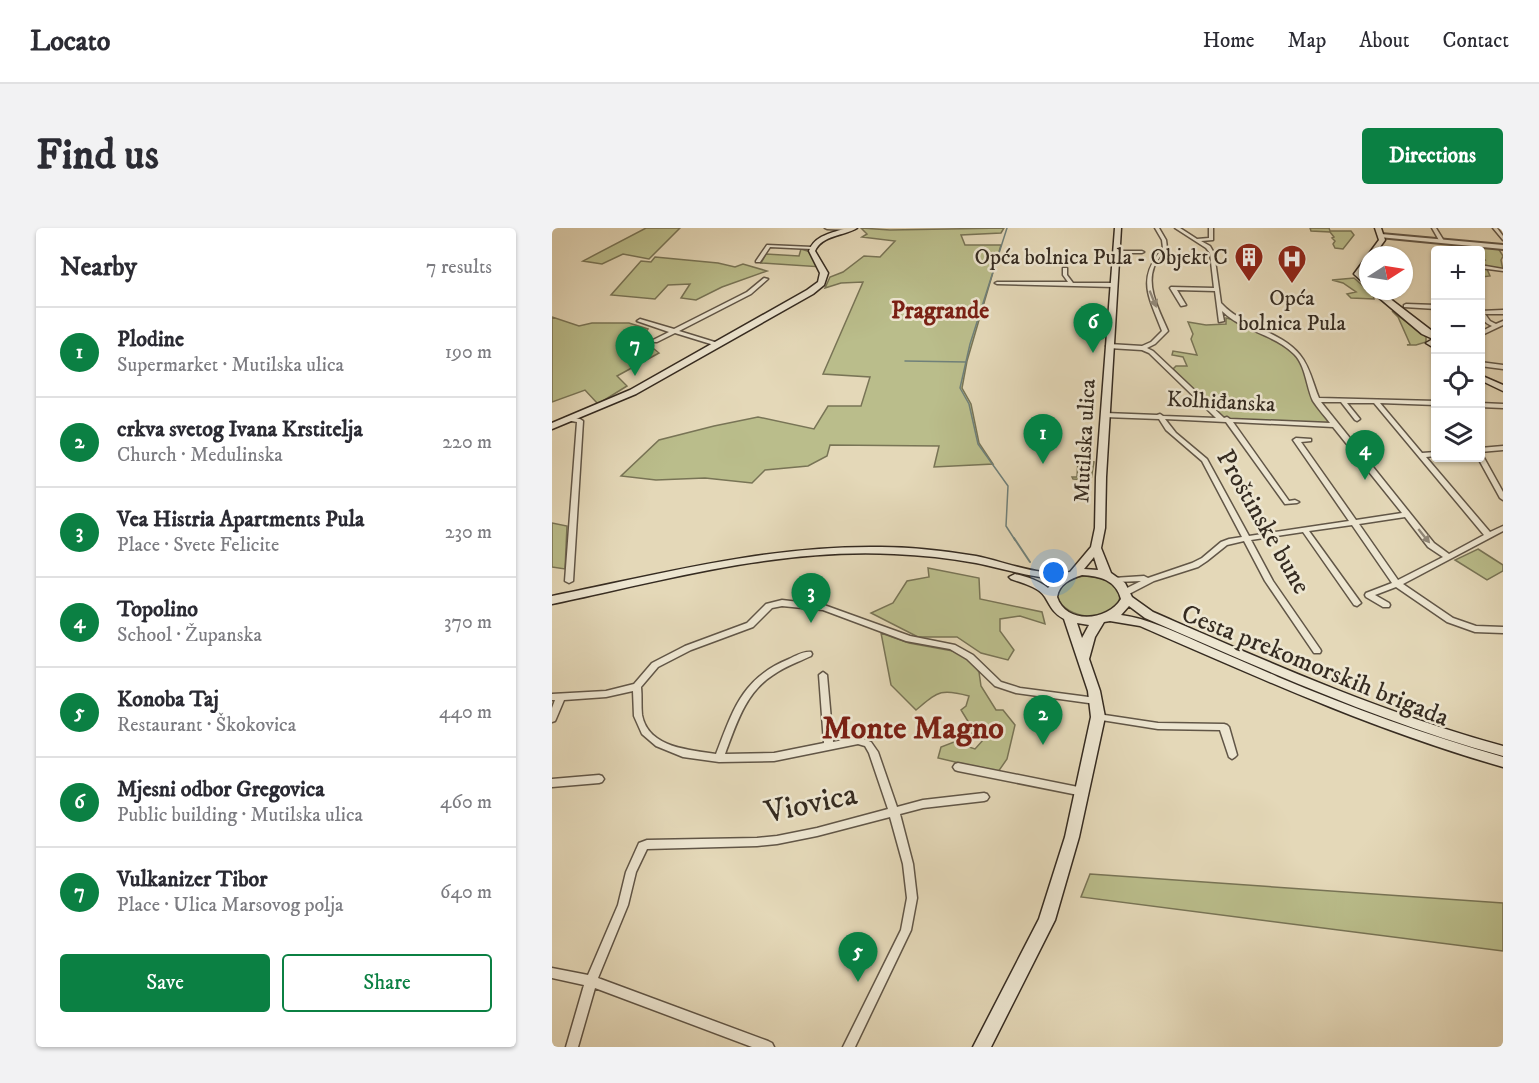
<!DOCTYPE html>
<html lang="en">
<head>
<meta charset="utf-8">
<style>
	body { margin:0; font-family:"IM FELL DW Pica",serif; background:#f2f2f3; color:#2b2b33 }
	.controls { position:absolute; right:18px; top:18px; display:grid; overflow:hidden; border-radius:6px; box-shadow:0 2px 4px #0004 }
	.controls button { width:54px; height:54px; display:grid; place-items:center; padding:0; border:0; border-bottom:2px solid #e1e1e2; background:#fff; color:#2b2b33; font:30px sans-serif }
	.compass { position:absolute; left:807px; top:18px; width:54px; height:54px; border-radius:50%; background:#fff; box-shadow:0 2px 4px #0004; rotate:78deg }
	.you { position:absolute; left:502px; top:345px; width:21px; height:21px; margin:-15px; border:4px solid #fff; border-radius:50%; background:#1a73e8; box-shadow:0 0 0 9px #1a73e833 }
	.badge { display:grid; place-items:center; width:39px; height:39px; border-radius:50%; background:#0b8043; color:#fff; font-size:20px; font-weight:700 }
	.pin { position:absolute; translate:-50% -50px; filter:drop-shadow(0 2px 3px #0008) }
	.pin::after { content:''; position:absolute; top:32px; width:21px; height:18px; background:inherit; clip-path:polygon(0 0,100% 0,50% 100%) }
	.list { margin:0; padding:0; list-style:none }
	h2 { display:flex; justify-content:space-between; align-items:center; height:78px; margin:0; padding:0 24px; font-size:26px }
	h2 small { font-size:20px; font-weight:400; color:#7c7c81 }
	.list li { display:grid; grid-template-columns:39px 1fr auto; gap:18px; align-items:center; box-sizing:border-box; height:90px; padding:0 24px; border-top:2px solid #e1e1e2 }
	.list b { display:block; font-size:22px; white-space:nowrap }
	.list p { margin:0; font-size:20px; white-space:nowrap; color:#7c7c81 }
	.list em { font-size:20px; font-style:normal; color:#7c7c81 }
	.actions { display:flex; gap:12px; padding:18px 24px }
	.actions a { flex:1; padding:14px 0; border:2px solid #0b8043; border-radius:6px; text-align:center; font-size:21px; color:#0b8043 }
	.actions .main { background:#0b8043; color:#fff }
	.icon { flex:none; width:33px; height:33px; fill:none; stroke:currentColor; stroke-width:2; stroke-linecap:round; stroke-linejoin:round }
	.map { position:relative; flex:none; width:951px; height:819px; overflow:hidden; border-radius:6px }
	header { display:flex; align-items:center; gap:36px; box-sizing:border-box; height:84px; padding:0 30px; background:#fff; border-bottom:2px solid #e1e1e2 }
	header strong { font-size:28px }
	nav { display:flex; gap:33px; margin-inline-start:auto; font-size:21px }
	.intro { display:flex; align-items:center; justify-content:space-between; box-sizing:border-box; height:144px; padding:0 36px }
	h1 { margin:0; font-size:42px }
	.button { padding:15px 27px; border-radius:6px; background:#0b8043; color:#fff; font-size:21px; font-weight:700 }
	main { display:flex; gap:36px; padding:0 36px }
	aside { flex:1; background:#fff; border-radius:6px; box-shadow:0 2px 4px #0004 }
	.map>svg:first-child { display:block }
	.green { fill:#babd8b; stroke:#787456; stroke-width:1.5 }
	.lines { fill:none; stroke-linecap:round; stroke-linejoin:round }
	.stream-far1 { stroke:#70807a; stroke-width:1.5 }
	.stream { stroke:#70807a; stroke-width:2 }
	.minor-casing { stroke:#615647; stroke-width:3 }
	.tertiary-casing { stroke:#615647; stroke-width:4 }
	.secondary-casing { stroke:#352b21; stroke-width:3 }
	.minor { fill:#ede6d1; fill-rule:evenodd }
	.tertiary { fill:#ede6d1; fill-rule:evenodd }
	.secondary { fill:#ede6d1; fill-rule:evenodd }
	.oneway { fill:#918879 }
	.labels { text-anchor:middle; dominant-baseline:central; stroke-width:5; stroke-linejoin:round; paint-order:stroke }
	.far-poi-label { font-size:22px; fill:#352b21; stroke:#ede6d1; text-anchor:end }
	.far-street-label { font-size:22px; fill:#352b21; stroke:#ede6d1 }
	.far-quarter-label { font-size:24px; font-weight:bold; fill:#7a1f14; stroke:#ede6d1 }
	.street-label { font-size:26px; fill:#352b21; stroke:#ede6d1 }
	.district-label { font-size:32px; font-weight:bold; fill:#7a1f14; stroke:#ede6d1 }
	.near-street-label { font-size:32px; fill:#352b21; stroke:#ede6d1 }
</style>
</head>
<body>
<header>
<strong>Locato</strong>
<nav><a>Home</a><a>Map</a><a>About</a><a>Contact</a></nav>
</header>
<div class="intro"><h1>Find us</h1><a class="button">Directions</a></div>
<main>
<aside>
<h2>Nearby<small>7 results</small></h2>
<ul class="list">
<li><span class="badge">1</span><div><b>Plodine</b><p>Supermarket · Mutilska ulica</p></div><em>190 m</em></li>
<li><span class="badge">2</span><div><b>crkva svetog Ivana Krstitelja</b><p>Church · Medulinska</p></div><em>220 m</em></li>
<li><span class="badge">3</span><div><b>Vea Histria Apartments Pula</b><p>Place · Svete Felicite</p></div><em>230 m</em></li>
<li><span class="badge">4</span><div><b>Topolino</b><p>School · Županska</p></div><em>370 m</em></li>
<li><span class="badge">5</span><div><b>Konoba Taj</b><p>Restaurant · Škokovica</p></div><em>440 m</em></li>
<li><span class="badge">6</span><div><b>Mjesni odbor Gregovica</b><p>Public building · Mutilska ulica</p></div><em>460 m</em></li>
<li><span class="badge">7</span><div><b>Vulkanizer Tibor</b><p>Place · Ulica Marsovog polja</p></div><em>640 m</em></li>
</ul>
<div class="actions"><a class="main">Save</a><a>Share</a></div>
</aside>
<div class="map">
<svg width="951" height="819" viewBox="0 0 951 819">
	<rect width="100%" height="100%" fill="#e4d8b8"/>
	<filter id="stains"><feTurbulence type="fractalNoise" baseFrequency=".00333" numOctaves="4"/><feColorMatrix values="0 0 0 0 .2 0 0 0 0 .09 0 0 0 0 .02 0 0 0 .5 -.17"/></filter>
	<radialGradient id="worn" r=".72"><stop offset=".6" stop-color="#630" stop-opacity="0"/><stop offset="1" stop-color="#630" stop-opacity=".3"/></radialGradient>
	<path class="green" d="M94 0H128L97 31 71 26 50 36 31 33Z
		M309 0 338 2 452 0 449 5 409 7 413 17H449L415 133 410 160 419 176 427 215 441 236 382 239 387 218 278 217 275 228 256 238 213 242 200 255 153 250 104 252 69 248 107 212 162 198 206 189 262 201 276 178H309L318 149 271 146 311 54 289 55 273 60 278 49 291 44 312 28 328 29 343 13 310 9 315 6Z
		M758 0H777L778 3H799L802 7 791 21 783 20 781 16 783 13 780 10 782 9 778 4 759 3Z
		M920 18 946 20 951 28 949 32 951 42 935 41 938 48 930 49 929 32H933L929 26 928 22H922Z
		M249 21 262 25 270 39 209 35 214 26 247 28Z
		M103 29 166 35 183 39 191 36 215 43 170 59 144 72 129 70 138 56 116 57 103 71 59 67 89 33 99 34Z
		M802 50 821 67 822 71 799 70 795 66 804 64 791 55 780 52Z
		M840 83 874 109V114L864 117H855L858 116 846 89Z
		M0 89 27 98 40 95H77L96 101 90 111 107 125 65 148 75 158 46 176 33 162 0 174Z
		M674 90C695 94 734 111 748 128 755 138 765 174 773 189H777L783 197 675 191 668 187 621 141 624 138H635L631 129 620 127 621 123 645 127 639 111 641 106 636 94 654 97 674 96Z
		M526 232 542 234 539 252 521 251 520 249H525Z
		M0 295 15 298 13 341 0 339Z
		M926 321 951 337V343L935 352 903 332Z
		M376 340 427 350 428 371 490 384 493 396 468 388 448 391V403L462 422 456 432 429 425 405 409H366L319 385 341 375 355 353 377 349Z
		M532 348C547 349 562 351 568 368 565 397 512 393 505 368 510 355 518 350 532 348Z
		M329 405 357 415 401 423 419 432 427 444 429 458 444 482H451L463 497 455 531 446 544 386 530 389 519 402 514 423 521 432 511 411 501 417 495 409 482 414 478 417 468C388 460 386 464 364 482L339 457Z
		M538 646 951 675V723L529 669Z"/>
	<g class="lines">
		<path class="stream-far1" d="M455 0 418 116 408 160 417 176 426 216 456 258 454 298 463 312
			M353 133 414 134"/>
		<path class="stream" d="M462 310 478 334"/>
		<g class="minor-casing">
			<path id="minor" d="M273 0H299L300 1 298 2 275 1Z
				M603 0H607L614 12 615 20C610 26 605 32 602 39 594 60 608 84 616 103L603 116 595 120 601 123 672 190 675 189 678 191 778 195C773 188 766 181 761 173 754 158 754 138 742 126 722 106 690 103 670 83L672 93 667 94 663 63 625 62 634 77 629 78 618 60 619 59 662 60 658 25 654 20 623 0H628L645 11 657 10V0H661V12L649 13 658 18 662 25 669 75C692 100 729 103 748 127 758 139 761 156 767 170L884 173V177L828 175 870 225 884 224V228L874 229 938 304 951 298V303L851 356 901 390 924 398 951 399V405L923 404 895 394 844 359 823 367 837 375 838 377 837 379H831L814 369 813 367 814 365 840 355 800 297 757 303 809 375 805 378 802 377 751 304 699 312 721 353 768 421 769 423 768 425H762L713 353 692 313 675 317 655 333 646 339 602 353 577 366H571L570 364 571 362 589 353 564 354 560 352 561 350 592 348 596 350 640 335 650 330 669 314 677 311 690 309 650 233 614 202 607 191 553 189 550 187 553 185 605 187 608 186 611 188 664 190 597 125 590 122 557 120 554 118 557 116 590 118 599 114 610 103C597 69 584 51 611 20L610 12ZM769 174H789L803 192 805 193 808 191 795 175H822L932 307 897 326 882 315ZM613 191 674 194 733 276 745 275 747 274 743 272 737 273 681 194 781 199 850 285 804 292 749 214 759 213V211L744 210 741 212 797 293 697 308 655 231 624 205ZM853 289 876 319 891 329 846 352 807 296Z
				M880 0H884L892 13V14H888Z
				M941 0H945L951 8V12Z
				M215 17 260 19 262 20 260 21 218 19 208 34H204V33Z
				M564 23H590L592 24 590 25H562V23Z
				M928 37 951 41V43L928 40Z
				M511 40H515V47L521 55H562L565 57 562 59 445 56 443 55 445 54H516L511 47Z
				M212 50 216 51 199 66 127 103 166 115V117H162L123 105 105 114H101V112L117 104 85 93 88 91 122 101 195 64Z
				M854 76 884 77V81L852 79V77Z
				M951 82V86H933L938 93 944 96 951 93V97L928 108V104L940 98C933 95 928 90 928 83Z
				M928 134 951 137V141L928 138Z
				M928 175 951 176V180L928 179Z
				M15 189 28 191 31 193 21 353 17 355 13 353 25 194 13 192 12 191Z
				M951 218V222L928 224V220Z
				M928 226 931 228 951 264V272L948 270 926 230H928Z
				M230 372 272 377 358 408 403 417 421 427 449 454 468 460 544 470 547 471 548 473 547 475 544 476 464 465 443 458 415 431 398 421 354 413 271 382 230 378 220 380 201 399 139 422 106 439 89 459C90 468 89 478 90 487 96 520 138 522 164 526 181 482 190 450 237 431 244 428 251 423 259 424L260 426 259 428C246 434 232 439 221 447 193 465 184 497 173 526L222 525 272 515 267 447 271 444 275 447 281 514 307 509 319 514 326 524 345 579 371 572 432 565 435 566 437 569 435 572 432 573 371 580 348 586 361 636 365 670 359 702 303 819H291L349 702 355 670 351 636 338 589 265 608 225 616 205 618 95 621 84 644 76 677 46 750 216 813 220 815 222 819H200L43 760 26 819H14L32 757 0 750V740L36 747 66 677 74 644 87 615 95 612 205 610 225 608 265 600 336 581 317 525 313 518 306 516 222 533 167 534 131 529 104 518 90 506 82 488 81 463 54 469 12 472 4 491 3 493 0 494V480L3 472H0V466L54 463 82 456 100 435 133 418 195 395 214 376Z
				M546 486 606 495 672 496 675 497 677 499 685 527 683 529 680 531 677 529 668 502 606 501 543 491 542 489 543 487Z
				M406 535 531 560 534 561 536 564 534 567 531 568 406 543 403 542 401 539 403 536Z
				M47 547 50 548 52 551 50 554 47 555 0 559V551Z"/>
		</g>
		<g class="tertiary-casing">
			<path id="tertiary" d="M829 6 951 17V21L827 9V7Z"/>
		</g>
		<g class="secondary-casing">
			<path id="secondary" d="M295 0H305C292 8 270 7 263 23L276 45 272 57 261 66 84 166 0 201V195L78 162 255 62 266 54 268 45 257 23C263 7 280 5 295 0Z
				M563 0H569L554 249 553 300 549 320 559 345 573 355 580 369 601 384C716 434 830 485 951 518V528C827 494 711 441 593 390L577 378 569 387C597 391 621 403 646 414 673 426 700 437 726 449 800 480 874 507 951 529V539C825 503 707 450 588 398L558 393 552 394 543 409 537 431 548 463 553 489 527 609 503 692 439 819H421L487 691 513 609 539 489 536 463 512 391C501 385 499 379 493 369 487 359 470 355 459 351L457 349 463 346C475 349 486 352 496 360L504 351C476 349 450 340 424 335 397 330 369 327 342 326 226 320 113 352 0 376V368C109 346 217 317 329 319 360 319 393 323 424 328 453 334 488 349 518 344L539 319 543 300 544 249ZM542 329 546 342 532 341ZM530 347C548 348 564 352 569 371 556 393 514 397 505 369 507 356 518 351 530 347ZM525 395 537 397 530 410Z
				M823 0H829L833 12 822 27H816V36L810 46 816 53V59L802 46 827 12Z
				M819 63H828L884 106V121L874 115 881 111 870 106Z
				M928 147 951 157V163L928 152Z"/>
		</g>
		<use href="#minor" class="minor"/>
		<use href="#tertiary" class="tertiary"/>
		<use href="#secondary" class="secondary"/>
	</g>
	<defs><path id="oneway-solid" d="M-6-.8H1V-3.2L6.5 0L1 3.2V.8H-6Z" transform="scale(1.5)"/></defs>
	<g class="oneway">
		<use href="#oneway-solid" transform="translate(601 71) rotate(68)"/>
		<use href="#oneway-solid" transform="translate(872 308) rotate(51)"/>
	</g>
	<defs>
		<g id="building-pin" transform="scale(1.5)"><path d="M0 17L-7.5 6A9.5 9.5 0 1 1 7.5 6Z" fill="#8f2418" stroke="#ede6d1"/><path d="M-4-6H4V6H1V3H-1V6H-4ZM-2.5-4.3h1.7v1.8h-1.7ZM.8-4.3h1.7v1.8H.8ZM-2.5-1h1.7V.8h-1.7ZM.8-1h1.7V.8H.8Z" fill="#fff"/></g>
		<g id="hospital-pin" transform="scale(1.5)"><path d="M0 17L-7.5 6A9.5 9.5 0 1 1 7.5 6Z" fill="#8f2418" stroke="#ede6d1"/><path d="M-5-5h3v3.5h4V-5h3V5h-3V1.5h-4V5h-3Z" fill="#fff"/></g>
	</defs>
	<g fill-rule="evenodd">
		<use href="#building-pin" x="697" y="29"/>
		<use href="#hospital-pin" x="740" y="31"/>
	</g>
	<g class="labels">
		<g class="far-poi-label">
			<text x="676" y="29">Opća bolnica Pula - Objekt C</text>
			<text x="740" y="70" text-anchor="middle">Opća<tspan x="740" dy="25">bolnica Pula</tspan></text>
		</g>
		<g class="far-street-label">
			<text transform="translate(669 174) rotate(3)">Kolhiđanska</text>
			<text transform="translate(533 213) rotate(-87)">Mutilska ulica</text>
		</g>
		<g class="far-quarter-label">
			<text x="388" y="83">Pragrande</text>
		</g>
		<g class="street-label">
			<text transform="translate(711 294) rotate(60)">Proštinske bune</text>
			<text transform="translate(763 438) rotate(22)">Cesta prekomorskih brigada</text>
		</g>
		<g class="district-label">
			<text x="361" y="501">Monte Magno</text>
		</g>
		<g class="near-street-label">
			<text transform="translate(259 576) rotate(-12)">Viovica</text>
		</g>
	</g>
	<rect width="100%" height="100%" filter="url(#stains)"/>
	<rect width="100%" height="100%" fill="url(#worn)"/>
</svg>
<div class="controls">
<button>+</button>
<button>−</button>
<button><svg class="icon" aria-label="locate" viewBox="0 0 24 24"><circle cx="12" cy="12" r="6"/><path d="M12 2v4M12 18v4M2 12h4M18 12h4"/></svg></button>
<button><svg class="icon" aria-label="layers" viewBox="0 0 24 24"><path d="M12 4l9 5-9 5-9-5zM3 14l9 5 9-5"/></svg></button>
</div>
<svg class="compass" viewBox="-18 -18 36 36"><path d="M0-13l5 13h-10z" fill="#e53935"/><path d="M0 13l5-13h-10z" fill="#7c7c81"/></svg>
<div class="you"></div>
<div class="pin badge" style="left:491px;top:236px">1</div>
<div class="pin badge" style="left:491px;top:517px">2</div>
<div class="pin badge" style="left:259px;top:395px">3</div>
<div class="pin badge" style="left:813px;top:252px">4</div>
<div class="pin badge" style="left:306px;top:754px">5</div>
<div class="pin badge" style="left:541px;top:125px">6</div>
<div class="pin badge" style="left:83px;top:148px">7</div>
</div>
</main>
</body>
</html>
